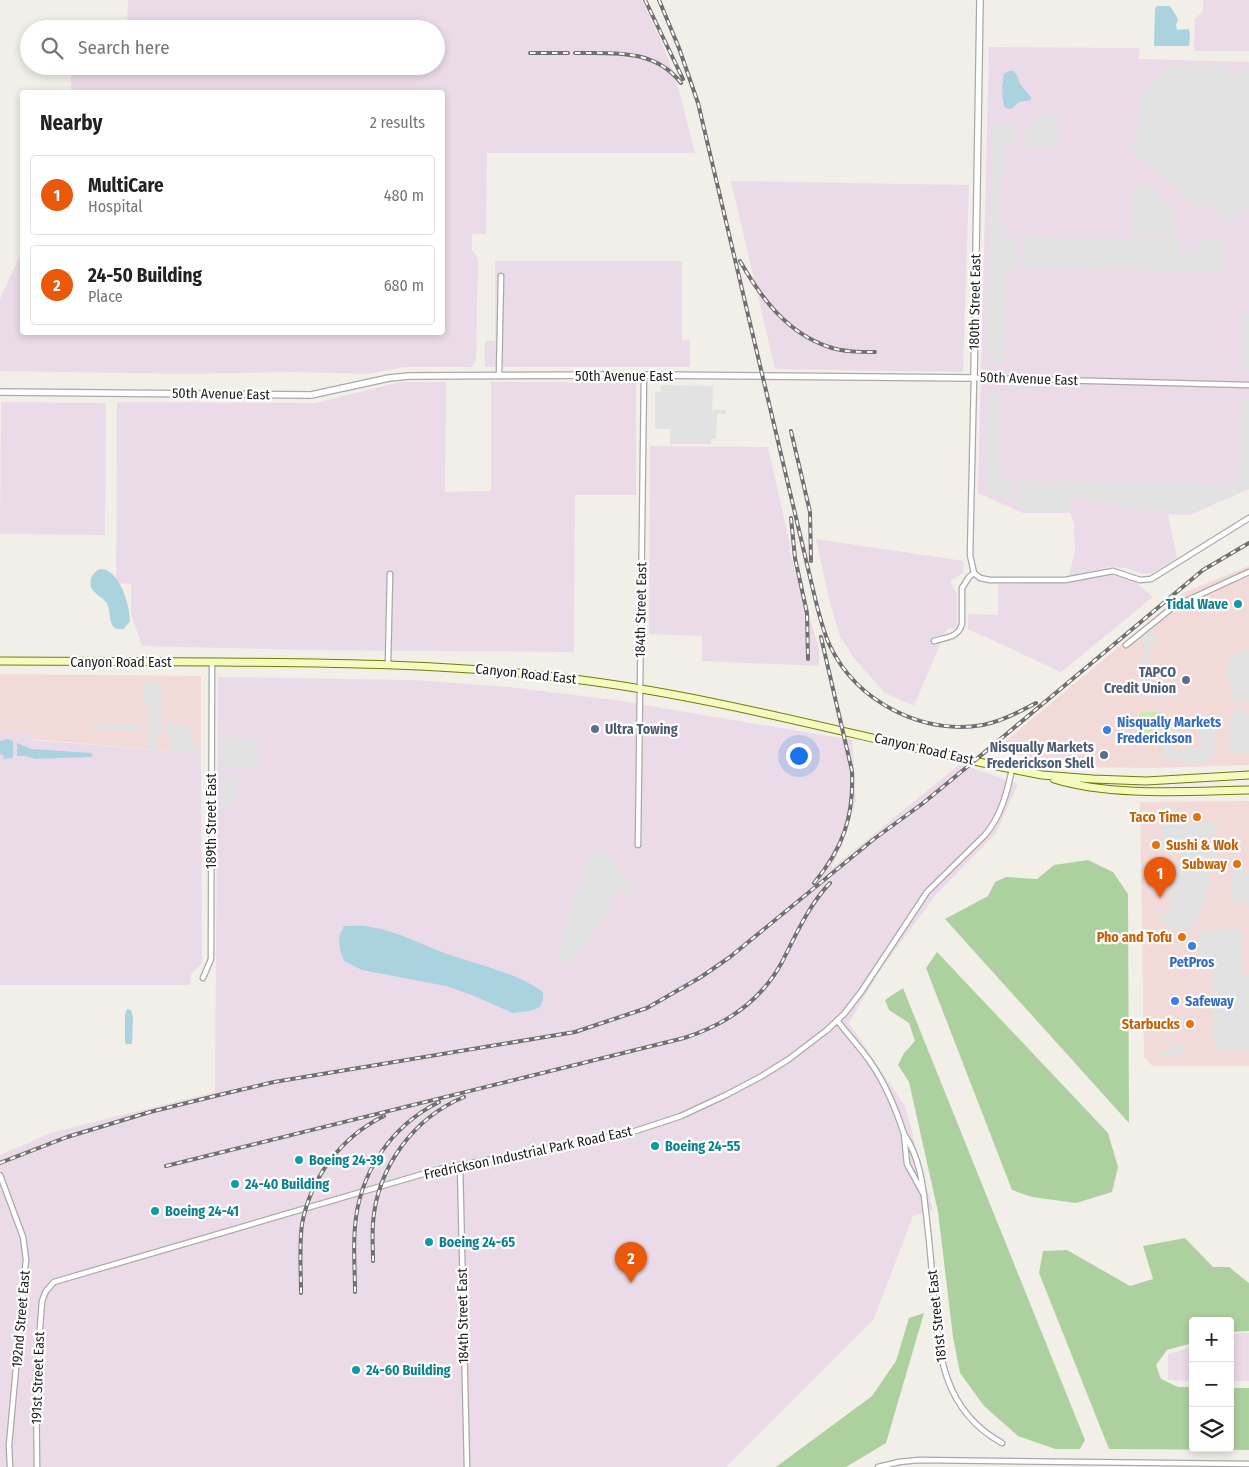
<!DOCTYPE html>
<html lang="en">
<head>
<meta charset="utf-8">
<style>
	body { margin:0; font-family:"Fira Sans Condensed",sans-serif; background:#f6f6f6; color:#222 }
	.controls { position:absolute; right:15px; bottom:15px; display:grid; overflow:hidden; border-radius:5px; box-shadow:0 2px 8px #0003 }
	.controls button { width:45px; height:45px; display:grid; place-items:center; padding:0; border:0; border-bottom:1px solid #e0e0e0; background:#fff; color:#222; font:25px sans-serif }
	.you { position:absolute; left:798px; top:755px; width:18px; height:18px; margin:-12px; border:4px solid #fff; border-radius:50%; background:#1a73e8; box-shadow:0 0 0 8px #1a73e833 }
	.badge { display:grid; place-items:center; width:32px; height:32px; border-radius:50%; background:#ea580c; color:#fff; font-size:16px; font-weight:700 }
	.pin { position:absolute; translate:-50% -41px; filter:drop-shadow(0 1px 2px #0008) }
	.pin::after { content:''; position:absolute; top:26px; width:18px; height:15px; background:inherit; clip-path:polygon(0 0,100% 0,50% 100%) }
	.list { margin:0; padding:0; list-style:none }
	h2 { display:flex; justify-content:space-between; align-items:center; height:65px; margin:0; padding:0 20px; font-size:21px }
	h2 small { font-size:16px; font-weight:400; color:#767676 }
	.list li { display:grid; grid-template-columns:32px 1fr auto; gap:15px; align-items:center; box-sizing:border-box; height:80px; margin:0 10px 10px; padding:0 10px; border:1px solid #e0e0e0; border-radius:5px }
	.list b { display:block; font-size:19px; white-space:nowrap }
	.list p { margin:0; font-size:16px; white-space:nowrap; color:#767676 }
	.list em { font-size:16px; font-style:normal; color:#767676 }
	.icon { flex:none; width:28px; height:28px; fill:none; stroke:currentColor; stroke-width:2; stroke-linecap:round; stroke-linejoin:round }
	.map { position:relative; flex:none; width:1249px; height:1467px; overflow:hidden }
	.search { position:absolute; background:#fff; box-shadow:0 2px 8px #0003; left:20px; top:20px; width:425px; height:55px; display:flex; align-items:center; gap:12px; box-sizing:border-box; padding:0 18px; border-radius:28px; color:#767676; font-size:19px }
	.panel { position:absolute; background:#fff; box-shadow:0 2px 8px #0003; left:20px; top:90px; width:425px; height:245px; border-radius:5px }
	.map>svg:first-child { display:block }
	.commercial { fill:#f2dad9 }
	.industrial { fill:#ebdbe8 }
	.grass { fill:#cdebb0 }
	.forest { fill:#add19e }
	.parking { fill:#e2e2e2 }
	.water { fill:#aad3df }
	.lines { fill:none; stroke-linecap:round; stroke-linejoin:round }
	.minor-casing { stroke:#a9a9a9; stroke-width:7 }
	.tertiary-casing { stroke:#a9a9a9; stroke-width:8 }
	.secondary-casing { stroke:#707d05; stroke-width:9 }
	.minor { stroke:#fff; stroke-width:4.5 }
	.tertiary { stroke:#fff; stroke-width:5.5 }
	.secondary { stroke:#f7fabf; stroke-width:7 }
	.rail-casing { stroke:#707070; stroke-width:4 }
	.rail { stroke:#fff; stroke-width:2; stroke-dasharray:5.5; stroke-linecap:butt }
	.culture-dot { fill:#0f9aa8; stroke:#fff; stroke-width:2 }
	.service-dot { fill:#5c6f8a; stroke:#fff; stroke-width:2 }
	.shop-dot { fill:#3f7fe0; stroke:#fff; stroke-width:2 }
	.food-dot { fill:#e8710a; stroke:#fff; stroke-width:2 }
	.labels { text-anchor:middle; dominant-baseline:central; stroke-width:4.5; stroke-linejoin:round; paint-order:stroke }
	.street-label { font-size:14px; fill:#222; stroke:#fff }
	.culture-label { font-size:14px; font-weight:bold; fill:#0d838f; stroke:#fff; text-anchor:start }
	.service-label { font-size:14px; font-weight:bold; fill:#4e5e75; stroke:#fff; text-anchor:end }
	.shop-label { font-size:14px; font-weight:bold; fill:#366cbe; stroke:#fff; text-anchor:start }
	.food-label { font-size:14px; font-weight:bold; fill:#c56008; stroke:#fff; text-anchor:end }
</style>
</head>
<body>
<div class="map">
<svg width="1249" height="1467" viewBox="0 0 1249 1467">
	<rect width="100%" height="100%" fill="#f2efe9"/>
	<path class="commercial" d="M1249 566V765L1152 768 1086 767 1060 764 995 750 1183 593Z
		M0 674 201 676V754L32 739V733H0Z
		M1249 801V1066H1152L1144 1057 1140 802Z"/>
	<path class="industrial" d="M128 0H642L664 48 678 87 695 153H487L486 234H472V250L478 259 476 361 471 367H403L369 374 292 372 185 374 0 371V299L21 253V150L22 332H442V92H71V70H127V66H436V29H127Z
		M1203 0H1249V51H1194L1195 19 1203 11Z
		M989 47 1140 48 1139 59 1249 62V489L1190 515 1168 514 1177 558 1152 573 1143 574 1126 568 1109 567 1069 576 1075 550 1074 523 1070 513H1023L978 493Z
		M731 181 969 185 963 372 775 369Z
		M495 261H682V340H690V367H485V341H495Z
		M400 382H446L445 492 491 491V382L636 383V495H575L574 652 311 650 142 646 131 614V584L116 583 117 402 315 403Z
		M1 402 106 403 105 535 0 534Z
		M650 446 768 447 791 549 789 550 819 649V666L702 661V636L649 634Z
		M816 539 964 561 963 573 950 581 955 591 957 592V627L946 630 914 706 885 693 853 657 840 636 830 603Z
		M1111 575 1131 578 1153 597 1061 672 968 629V614L998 615V584L1064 582Z
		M218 677 415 680 509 687 615 700 852 740 856 801 842 846 831 869 960 764 1018 784 996 833 934 897 879 972 849 1023 905 1106 933 1210 913 1216 874 1319 726 1467H0V1178L3 1177 0 1169V1155L53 1132 215 1092Z
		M0 733H32L33 740 201 754 202 963 191 974 190 985H0Z
		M1241 1333H1249V1381H1230V1336Z
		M1193 1347V1381L1168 1380V1354Z"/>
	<path class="grass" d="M1141 712H1160V733L1140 734 1139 714Z"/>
	<path class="forest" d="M1088 860 1113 872 1128 894 1129 1123 945 919 988 896 995 882 1006 877 1037 879 1054 865Z
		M937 952 1108 1133 1118 1167 1112 1192 1076 1203 1032 1197 1012 1190 926 968Z
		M903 988 1085 1440 1080 1449H1055L1018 1436 984 1406 960 1373 953 1337 938 1212 909 1082 898 1065 904 1053 915 1041 909 1023 889 1010 885 1000Z
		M1185 1238 1213 1267H1229L1249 1283V1331L1230 1332V1321H1193V1343L1167 1350 1156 1365 1161 1379 1178 1387H1193V1448H1230V1388H1249V1450L1109 1449 1039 1273 1043 1251 1067 1250 1130 1286 1153 1279 1143 1246Z
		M924 1313 886 1443 846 1467H776L872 1396 896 1361 909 1318Z"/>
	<path class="parking" d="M1176 65 1222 66 1235 76 1244 67 1249 72V206L1237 216 1231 218 1224 216 1208 201 1197 212 1128 145 1139 133 1141 96 1168 68Z
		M1031 115H1058L1057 148 1026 147V129H1031Z
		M992 123 1015 124V128H1017L1016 144 1003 145 1001 235 1018 236 1017 268H1005L1004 364H992V359H987Z
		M1144 181 1172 207V214H1176L1175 238 1131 237 1132 194Z
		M1024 236 1180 240 1179 252 1198 253 1199 240H1224L1223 272 1028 267 1027 264 1023 263Z
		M1242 314 1249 315V371H1241Z
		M661 385 713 386 712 410H726V414H717L716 439H711V444H670V429H655V392H660Z
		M987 391 1002 392 1000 480H1013L1012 500 999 499V495L985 489Z
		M1241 399H1249V488L1230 497 1226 487 1239 481Z
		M1022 481 1217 485V488H1223L1227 497 1194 512 1137 509 1113 505 1090 501V499L1069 498V512H1031L1015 505V483L1022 484Z
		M1151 630 1158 639 1150 647V683H1165V697H1146V685H1140V660H1144V640L1142 638Z
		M1238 649H1249V701H1234V697L1231 695 1230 680 1228 679V660L1238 654Z
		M144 682H161V736H157V750L148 749V704H144Z
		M1233 709H1244V713H1249V753H1230V713H1233Z
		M1199 714H1210V721H1215L1214 757H1210V761L1194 763H1181V759H1162V716H1167L1174 722H1179V744H1176L1175 752 1182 751V747H1204L1199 739Z
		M165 721 192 728V740L199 748V753L169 751V736H165Z
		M91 724H139L141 730H94Z
		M221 731H226L231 740H257V768L221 767Z
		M221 777H236V807H221Z
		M1161 805H1166L1181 818 1192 824 1218 823V828L1210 843 1216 849 1217 858 1191 859 1177 852 1162 851Z
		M596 848 610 857 635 888 628 895 621 888 606 906 612 911 565 967 559 959 572 899 580 888 586 862Z
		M1169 867 1211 868 1209 887 1205 893V902L1201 908V917L1196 925V929L1167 930V925L1159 918V913H1168L1169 911Z
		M1230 869H1249V905L1245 903H1232Z
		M1241 929 1242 974H1249V1050L1216 1051 1214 1040 1212 964H1198V931Z
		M1170 1043H1184L1185 1054 1160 1056V1051H1170Z"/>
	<path class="water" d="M1157 6H1170L1178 19 1176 25 1177 30 1189 29 1190 36 1189 46H1154L1155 9Z
		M1009 71H1013L1017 75 1020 84 1031 97V100L1019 102 1011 109 1005 108C1001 99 1002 84 1004 74Z
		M100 569C119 568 130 605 130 621L124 629C105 632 113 611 106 602 102 597 95 594 91 588 89 579 92 573 100 569Z
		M8 739 13 741V758L3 759 4 756 0 754V741Z
		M17 743 32 749 91 753 93 755 91 757 35 759 25 756H17Z
		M344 926C353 926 363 925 371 927 398 931 422 945 447 954 479 965 515 972 543 992V999L540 1007 530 1011 513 1013 472 995 446 986 362 970 344 961C339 947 336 939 344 926Z
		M127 1009 131 1010 133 1017 132 1044H126L125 1042V1015Z"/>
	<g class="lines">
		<g class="minor-casing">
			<path id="minor" d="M499 376 501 276
				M974 573 970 555 974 378 1249 385
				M974 573 980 578 990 580H1065L1113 571 1140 580 1151 579 1249 518
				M934 641C946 637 958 638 962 624V588L969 577 974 573
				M1126 645 1173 607 1249 572
				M388 664 390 574
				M638 845 644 375
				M203 978 211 959 212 662
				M837 1020C848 1035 861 1048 871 1063 886 1085 896 1109 904 1134
				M460 1165 467 1467
				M0 1175 23 1237 26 1259 9 1445 10 1467
				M924 1195 907 1164 904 1134C920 1158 923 1185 926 1213 929 1237 931 1261 933 1285 938 1348 940 1409 1002 1443
				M37 1467 36 1379 42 1301 46 1291 54 1282 440 1169 626 1134 681 1116 726 1095 762 1076 789 1059 827 1030 844 1014 861 992 927 892 985 835C1001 816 1007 793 1012 769
				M878 1467 899 1462 919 1460 1249 1464"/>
		</g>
		<g class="tertiary-casing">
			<path id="tertiary" d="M0 392 311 395 389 378 409 376 644 375 974 378 980 0"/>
		</g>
		<g class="secondary-casing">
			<path id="secondary" d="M0 661C74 662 148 662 222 662 337 663 451 664 565 678 727 697 883 745 1042 775L1093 779 1146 781 1249 775
				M1054 779C1112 797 1189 791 1249 790"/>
		</g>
		<use href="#minor" class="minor"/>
		<use href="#tertiary" class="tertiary"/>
		<use href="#secondary" class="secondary"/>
		<g class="rail-casing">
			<path id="rail" d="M645 0 683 79
				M659 0 679 48 698 103 815 598C819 614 823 631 830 646 857 702 922 735 983 725 1002 721 1019 712 1036 703
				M530 53H568
				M575 53C614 53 655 49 681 83
				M740 261C761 298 787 333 829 347 843 352 860 352 875 352
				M791 431 810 512 811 561
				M791 518 795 558 807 613 808 659
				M814 883C843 848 854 817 852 771L821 637
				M0 1163 67 1137 150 1112 223 1094 274 1082 575 1032 647 1008 701 977 730 957 874 839 922 804 967 767 1203 570 1249 543
				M166 1166 684 1038C725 1025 761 1001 782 962 796 935 808 906 830 883
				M373 1261C373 1249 372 1236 373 1223 377 1168 413 1118 464 1097
				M355 1292C355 1270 353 1248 355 1227 359 1173 391 1126 439 1102
				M301 1293C301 1270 299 1246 302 1224 311 1177 341 1137 384 1116"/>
		</g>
		<use href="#rail" class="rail"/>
	</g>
	<g class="culture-dot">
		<circle cx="1238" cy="604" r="5"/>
		<circle cx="655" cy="1146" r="5"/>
		<circle cx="299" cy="1160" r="5"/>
		<circle cx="235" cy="1184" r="5"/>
		<circle cx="155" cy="1211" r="5"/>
		<circle cx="429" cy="1242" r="5"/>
		<circle cx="356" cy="1370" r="5"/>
	</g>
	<g class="service-dot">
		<circle cx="1186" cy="680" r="5"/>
		<circle cx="595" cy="729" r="5"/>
		<circle cx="1104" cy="755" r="5"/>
	</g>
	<g class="shop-dot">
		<circle cx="1107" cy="730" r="5"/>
		<circle cx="1192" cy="946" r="5"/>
		<circle cx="1175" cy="1001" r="5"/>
	</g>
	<g class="food-dot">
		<circle cx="1197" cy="817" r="5"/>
		<circle cx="1156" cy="845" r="5"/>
		<circle cx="1237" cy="864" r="5"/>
		<circle cx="1182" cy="937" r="5"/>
		<circle cx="1190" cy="1024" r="5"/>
	</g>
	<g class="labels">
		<g class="street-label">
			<text transform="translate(975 302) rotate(-89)">180th Street East</text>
			<text x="624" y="376">50th Avenue East</text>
			<text transform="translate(1029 379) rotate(2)">50th Avenue East</text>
			<text transform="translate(221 394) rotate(1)">50th Avenue East</text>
			<text transform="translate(641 610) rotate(-89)">184th Street East</text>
			<text x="121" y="662">Canyon Road East</text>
			<text transform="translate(526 674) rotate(6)">Canyon Road East</text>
			<text transform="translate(924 749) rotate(13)">Canyon Road East</text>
			<text transform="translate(211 821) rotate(-90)">189th Street East</text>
			<text transform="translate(528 1153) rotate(-12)">Fredrickson Industrial Park Road East</text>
			<text transform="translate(463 1316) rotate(-91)">184th Street East</text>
			<text transform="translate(937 1316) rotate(-96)">181st Street East</text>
			<text transform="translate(21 1319) rotate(-85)">192nd Street East</text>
			<text transform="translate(38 1378) rotate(-88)">191st Street East</text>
		</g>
		<g class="culture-label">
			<text x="1228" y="604" text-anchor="end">Tidal Wave</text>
			<text x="665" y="1146">Boeing 24-55</text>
			<text x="309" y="1160">Boeing 24-39</text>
			<text x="245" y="1184">24-40 Building</text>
			<text x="165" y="1211">Boeing 24-41</text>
			<text x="439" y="1242">Boeing 24-65</text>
			<text x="366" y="1370">24-60 Building</text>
		</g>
		<g class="service-label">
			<text x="1176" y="672">TAPCO<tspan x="1176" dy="16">Credit Union</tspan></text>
			<text x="605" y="729" text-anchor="start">Ultra Towing</text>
			<text x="1094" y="747">Nisqually Markets<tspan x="1094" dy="16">Frederickson Shell</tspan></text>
		</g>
		<g class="shop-label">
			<text x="1117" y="722">Nisqually Markets<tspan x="1117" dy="16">Frederickson</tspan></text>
			<text x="1192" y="962" text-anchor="middle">PetPros</text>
			<text x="1185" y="1001">Safeway</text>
		</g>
		<g class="food-label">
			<text x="1187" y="817">Taco Time</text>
			<text x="1166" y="845" text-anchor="start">Sushi &amp; Wok</text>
			<text x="1227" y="864">Subway</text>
			<text x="1172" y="937">Pho and Tofu</text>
			<text x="1180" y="1024">Starbucks</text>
		</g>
	</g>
</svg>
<div class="controls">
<button>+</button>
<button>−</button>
<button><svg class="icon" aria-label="layers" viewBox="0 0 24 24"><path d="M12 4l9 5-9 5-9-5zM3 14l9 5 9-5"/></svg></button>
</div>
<div class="you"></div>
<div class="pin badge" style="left:1160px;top:898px">1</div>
<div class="pin badge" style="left:631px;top:1283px">2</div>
<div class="search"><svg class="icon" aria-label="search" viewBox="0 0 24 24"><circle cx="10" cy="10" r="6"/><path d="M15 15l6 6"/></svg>Search here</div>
<section class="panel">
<h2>Nearby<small>2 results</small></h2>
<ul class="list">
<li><span class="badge">1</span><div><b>MultiCare</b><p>Hospital</p></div><em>480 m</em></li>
<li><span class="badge">2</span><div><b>24-50 Building</b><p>Place</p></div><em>680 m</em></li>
</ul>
</section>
</div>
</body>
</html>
